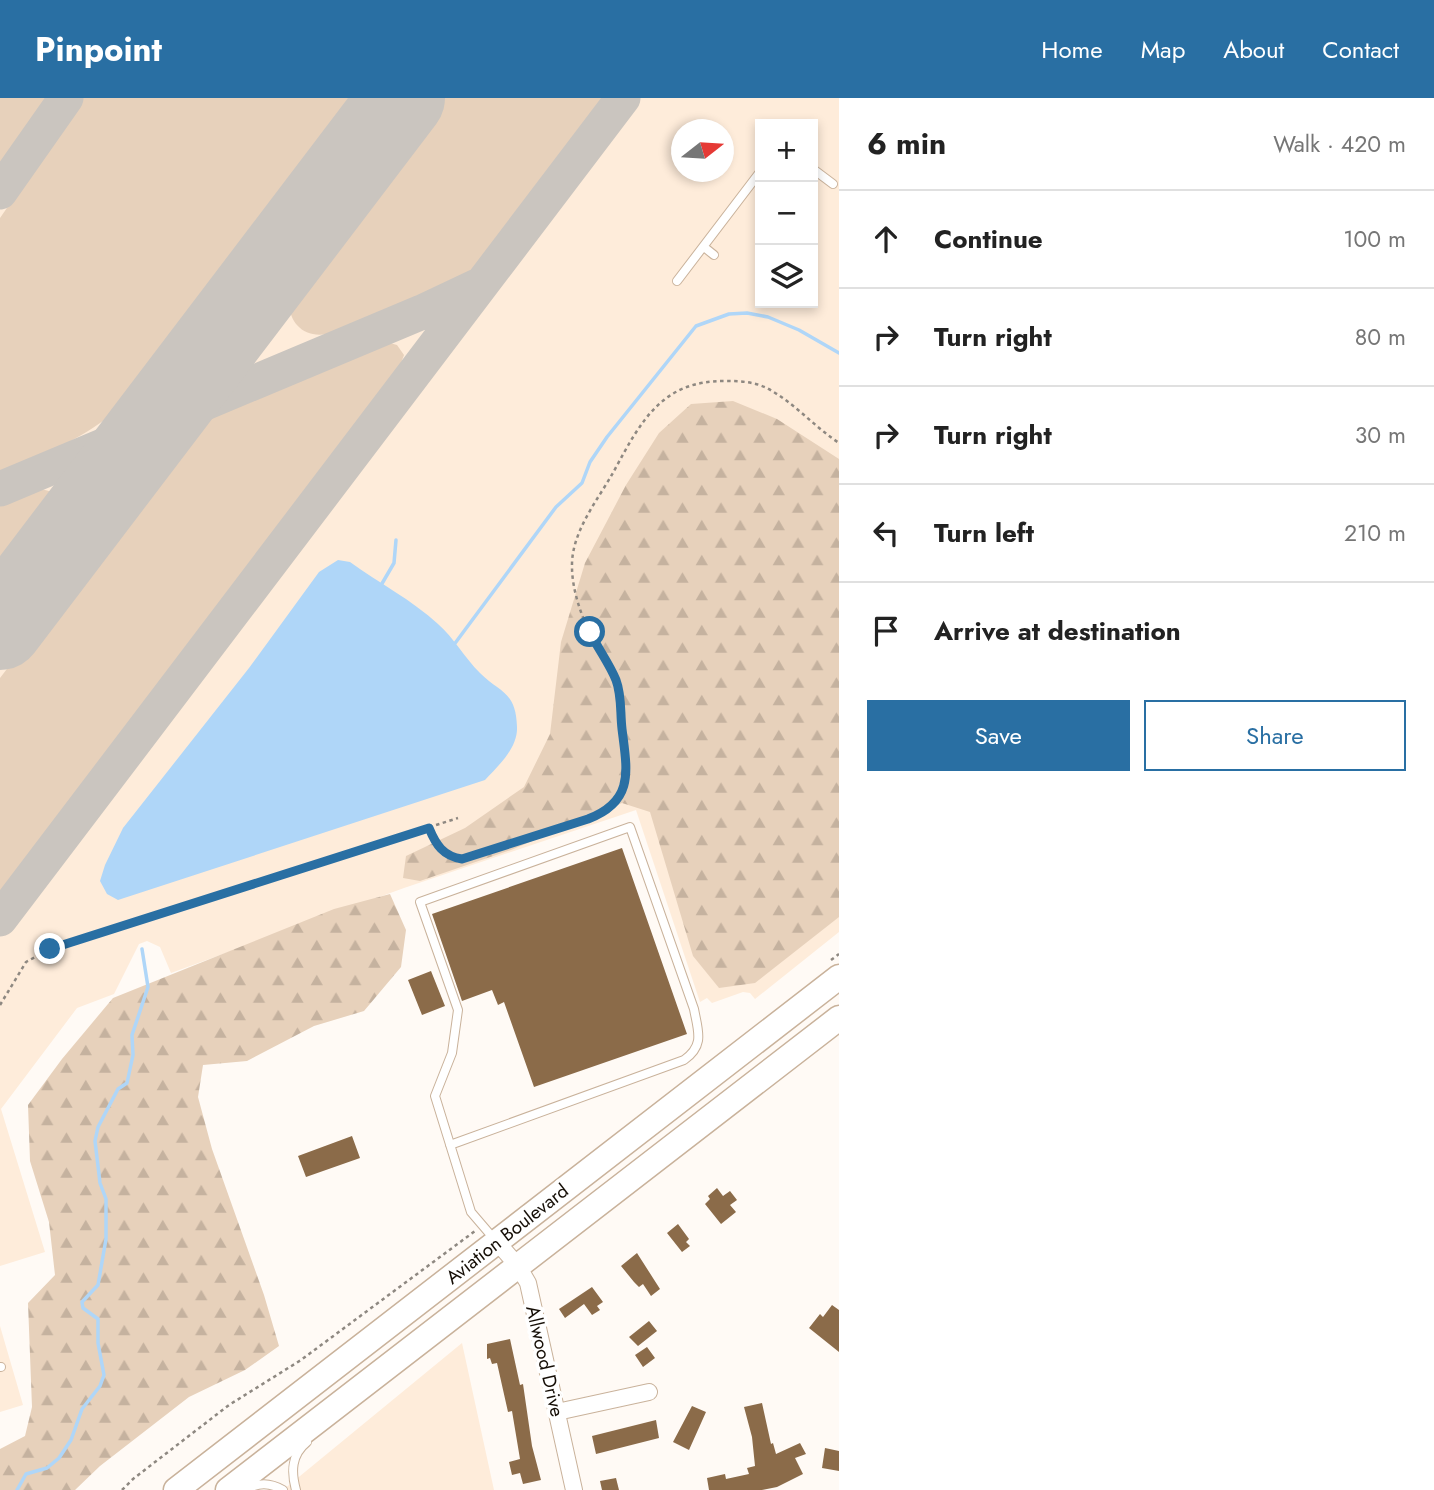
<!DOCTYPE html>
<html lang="en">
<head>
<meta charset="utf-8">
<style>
	body { margin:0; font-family:Jost,sans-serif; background:#f6f6f6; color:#222 }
	.controls { position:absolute; right:21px; top:21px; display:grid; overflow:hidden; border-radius:0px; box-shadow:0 4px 10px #0003 }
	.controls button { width:63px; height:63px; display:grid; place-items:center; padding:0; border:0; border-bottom:2px solid #e0e0e0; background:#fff; color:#222; font:35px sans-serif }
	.compass { position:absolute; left:671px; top:21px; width:63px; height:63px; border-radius:50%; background:#fff; box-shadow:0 4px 10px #0003; rotate:73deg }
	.stop { position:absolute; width:21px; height:21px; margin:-16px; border:5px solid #296fa3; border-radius:50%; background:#fff }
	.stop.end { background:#296fa3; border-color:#fff; box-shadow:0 2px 7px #0008 }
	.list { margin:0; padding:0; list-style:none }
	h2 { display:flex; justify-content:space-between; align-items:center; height:91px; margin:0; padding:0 28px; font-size:30px }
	h2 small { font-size:23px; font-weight:400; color:#767676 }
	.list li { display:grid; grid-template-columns:46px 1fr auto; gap:21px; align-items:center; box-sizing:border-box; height:98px; padding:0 28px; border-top:2px solid #e0e0e0 }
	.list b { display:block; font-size:26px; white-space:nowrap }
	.list em { font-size:23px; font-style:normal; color:#767676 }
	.actions { display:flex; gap:14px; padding:21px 28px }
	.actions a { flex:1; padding:16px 0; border:2px solid #296fa3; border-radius:0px; text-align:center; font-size:24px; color:#296fa3 }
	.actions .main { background:#296fa3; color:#fff }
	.icon { flex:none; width:38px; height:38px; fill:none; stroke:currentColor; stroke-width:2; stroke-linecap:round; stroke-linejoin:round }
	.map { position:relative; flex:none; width:839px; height:1392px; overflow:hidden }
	header { display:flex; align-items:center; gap:42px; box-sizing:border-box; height:98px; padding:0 35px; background:#296fa3; color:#fff }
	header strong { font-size:33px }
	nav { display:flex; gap:38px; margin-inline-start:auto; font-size:24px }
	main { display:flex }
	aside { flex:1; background:#fff }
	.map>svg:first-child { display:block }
	.built { fill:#feecda; fill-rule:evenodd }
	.green { fill:#e7d1bb }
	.forest { fill:url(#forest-firs) }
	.water { fill:#afd6f8 }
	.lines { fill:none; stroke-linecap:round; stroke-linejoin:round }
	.stream { stroke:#afd6f8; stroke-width:3.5 }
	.taxiway { stroke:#cac5bf; stroke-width:35 }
	.runway { stroke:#cac5bf; stroke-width:86 }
	.building { fill:#8b6b49 }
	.service-casing { stroke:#c9b29b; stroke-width:10 }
	.minor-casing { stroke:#c9b29b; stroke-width:18 }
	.primary-casing { stroke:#c9b29b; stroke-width:27 }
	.path { stroke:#8e8881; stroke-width:2.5; stroke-dasharray:3.5 3.5; stroke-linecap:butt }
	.service { stroke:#fff; stroke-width:8 }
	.minor { stroke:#fff; stroke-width:16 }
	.primary { stroke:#fff; stroke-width:24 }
	.route { stroke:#296fa3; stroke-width:9 }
	.labels { text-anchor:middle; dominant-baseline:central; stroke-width:7; stroke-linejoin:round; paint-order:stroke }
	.street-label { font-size:19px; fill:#150e06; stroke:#fff }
</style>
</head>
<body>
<header>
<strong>Pinpoint</strong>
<nav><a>Home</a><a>Map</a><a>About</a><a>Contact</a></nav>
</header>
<main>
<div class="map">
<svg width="839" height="1392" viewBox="0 0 839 1392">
	<defs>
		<pattern id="forest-firs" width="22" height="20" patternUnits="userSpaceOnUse" patternTransform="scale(1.75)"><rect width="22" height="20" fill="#e7d1bb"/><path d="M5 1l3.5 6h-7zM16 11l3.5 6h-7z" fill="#c5b29f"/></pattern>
	</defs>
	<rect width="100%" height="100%" fill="#fffaf5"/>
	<path class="built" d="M0 0H839V834L755 901 750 895 743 894 712 905 707 900 700 904 636 712 404 790 171 875 160 849 147 843 139 846 114 896 77 910 1 1011 45 1154 0 1168ZM760 26H813V205H760ZM682 32H724V74H682Z
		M0 1228 23 1307 0 1314Z
		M462 1245 494 1392H283Z"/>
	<path class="green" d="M0 0H48L0 69Z
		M83 0H367L159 270C144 286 129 303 112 316 79 343 39 358 0 374V120Z
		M439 0H605L473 173 459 181 327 236C300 241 284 219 291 194Z
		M390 245 397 247 404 257 398 273 0 798V580L194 327 377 247Z
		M41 391 53 394 57 404 54 412 0 483V406Z"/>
	<path class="forest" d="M733 303 777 321 839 361V819L755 885 719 890 693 858 650 714 622 705 511 752 420 783 403 780 406 758 465 730 524 689 550 636 561 544 585 465 626 387 659 335 691 306Z
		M390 796 406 832 401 869 364 913 314 928 247 963 203 967 198 999 212 1051 264 1197 279 1248 245 1272 189 1299 100 1368 75 1392H0V1351L25 1338 32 1309 28 1205 55 1177 49 1124 30 1063 28 1007 62 961 113 900 334 811Z"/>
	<path class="water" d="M338 462 350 464C379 485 412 502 438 526 454 540 464 559 480 575 500 595 516 593 517 629 518 650 498 668 485 682L118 802 107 796 100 783 105 767 123 730 249 570 319 474Z"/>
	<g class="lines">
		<path class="stream" d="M380 489 394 465 396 442
			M453 548 556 409 582 385 590 364 607 339 696 228 729 216 747 215 768 219 799 232 839 255
			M17 1392 26 1376 47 1370 59 1360 71 1342 82 1311 100 1288 104 1277 98 1245V1221L83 1210 82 1204 98 1187 106 1141V1101L100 1085 95 1043 98 1029 118 991 127 985 133 957 132 937 148 889 142 851"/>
		<path class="taxiway" d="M0 94 66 0
			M0 391 422 214 477 188
			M0 821 623 0"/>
		<path class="runway" d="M0 529 402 0"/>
	</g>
	<path class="building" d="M622 750 687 936 534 989 504 904 498 907 492 892 462 903 432 816Z
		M431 873 445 908 422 917 408 882Z
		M352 1038 360 1060 306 1079 298 1058Z
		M717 1090 723 1098 730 1093 737 1102 730 1107 736 1114 721 1126 705 1106 710 1101 708 1098Z
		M678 1126 689 1141 686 1144 690 1148 682 1154 667 1135Z
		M637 1155 660 1191 651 1198 643 1186 639 1189 634 1184 621 1168Z
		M592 1189 603 1204 597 1208 600 1212 592 1217 584 1206 565 1220 559 1211Z
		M832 1207 839 1212V1254L809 1230 820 1216 823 1219Z
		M649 1223 657 1233 638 1248 629 1239Z
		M510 1241 520 1287 523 1286 532 1348 541 1382 523 1386 520 1375 512 1377 509 1364 520 1361 512 1313 508 1314 497 1265 492 1266 490 1260 487 1261V1246Z
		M647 1249 655 1260 643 1269 635 1257Z
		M762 1305 771 1346 773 1345 776 1356 800 1345 806 1356 795 1360 803 1376 777 1389 762 1392H709L707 1380 725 1376 726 1381 749 1376 747 1370 755 1368 752 1339 744 1309Z
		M692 1308 706 1314 689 1352 673 1344Z
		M656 1322 659 1340 596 1356 592 1338Z
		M825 1350 839 1353V1373L822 1370Z
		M616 1380 619 1392H602L600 1383Z"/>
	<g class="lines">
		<g class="service-casing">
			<path id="service" d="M813 71 833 86
				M704 149 714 157
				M677 183 760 74
				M450 1047 684 962C705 947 698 933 694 911L630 729 420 804 458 912 452 955 435 998 471 1114 495 1142
				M0 1269H1
				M246 1392C258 1384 271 1385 283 1392
				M296 1392C291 1374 291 1357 307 1344"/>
		</g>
		<g class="minor-casing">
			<path id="minor" d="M497 1144 518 1168 528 1185 574 1392
				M557 1314 649 1294"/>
		</g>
		<g class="primary-casing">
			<path id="primary" d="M176 1392 839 879
				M228 1392 839 920"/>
		</g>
		<path class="path" d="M429 730C436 747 443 758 462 761L597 717C636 696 626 666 622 629 620 613 622 597 616 582 611 568 602 557 595 545 583 524 572 493 572 469 571 434 598 402 614 373 641 323 662 282 726 283 742 283 758 284 772 293 796 307 815 329 839 345
			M831 862 839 856
			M0 907 26 864 50 851 458 720
			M122 1392 133 1381 229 1307 301 1262 475 1133"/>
		<use href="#service" class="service"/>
		<use href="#minor" class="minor"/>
		<use href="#primary" class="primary"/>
	</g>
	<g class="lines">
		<path class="route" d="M50 851 429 730C436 747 443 758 462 761L588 721C635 703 627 672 622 631 620 614 622 598 616 582 609 565 598 551 590 534"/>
	</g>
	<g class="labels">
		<g class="street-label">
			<text transform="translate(507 1136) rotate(-38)">Aviation Boulevard</text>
			<text transform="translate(545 1263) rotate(77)">Allwood Drive</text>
		</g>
	</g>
</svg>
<div class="controls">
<button>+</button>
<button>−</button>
<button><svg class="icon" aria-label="layers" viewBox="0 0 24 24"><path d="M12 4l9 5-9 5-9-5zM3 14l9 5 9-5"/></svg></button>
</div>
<svg class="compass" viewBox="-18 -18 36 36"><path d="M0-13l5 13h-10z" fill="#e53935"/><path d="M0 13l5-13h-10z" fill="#767676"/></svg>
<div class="stop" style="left:590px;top:534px"></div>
<div class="stop end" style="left:50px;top:851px"></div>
</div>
<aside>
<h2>6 min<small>Walk · 420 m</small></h2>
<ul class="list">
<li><svg class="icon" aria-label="ahead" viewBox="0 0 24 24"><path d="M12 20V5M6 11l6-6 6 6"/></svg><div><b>Continue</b></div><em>100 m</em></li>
<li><svg class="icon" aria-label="right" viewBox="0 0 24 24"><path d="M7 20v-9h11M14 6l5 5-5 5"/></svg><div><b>Turn right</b></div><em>80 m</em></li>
<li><svg class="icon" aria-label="right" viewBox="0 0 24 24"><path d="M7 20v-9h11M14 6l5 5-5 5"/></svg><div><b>Turn right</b></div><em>30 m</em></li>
<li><svg class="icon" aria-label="left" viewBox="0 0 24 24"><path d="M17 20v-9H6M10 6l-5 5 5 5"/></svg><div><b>Turn left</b></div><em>210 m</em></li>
<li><svg class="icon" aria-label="arrive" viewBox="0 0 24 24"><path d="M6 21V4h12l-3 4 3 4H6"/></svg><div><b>Arrive at destination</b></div></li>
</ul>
<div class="actions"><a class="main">Save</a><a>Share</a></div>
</aside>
</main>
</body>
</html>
